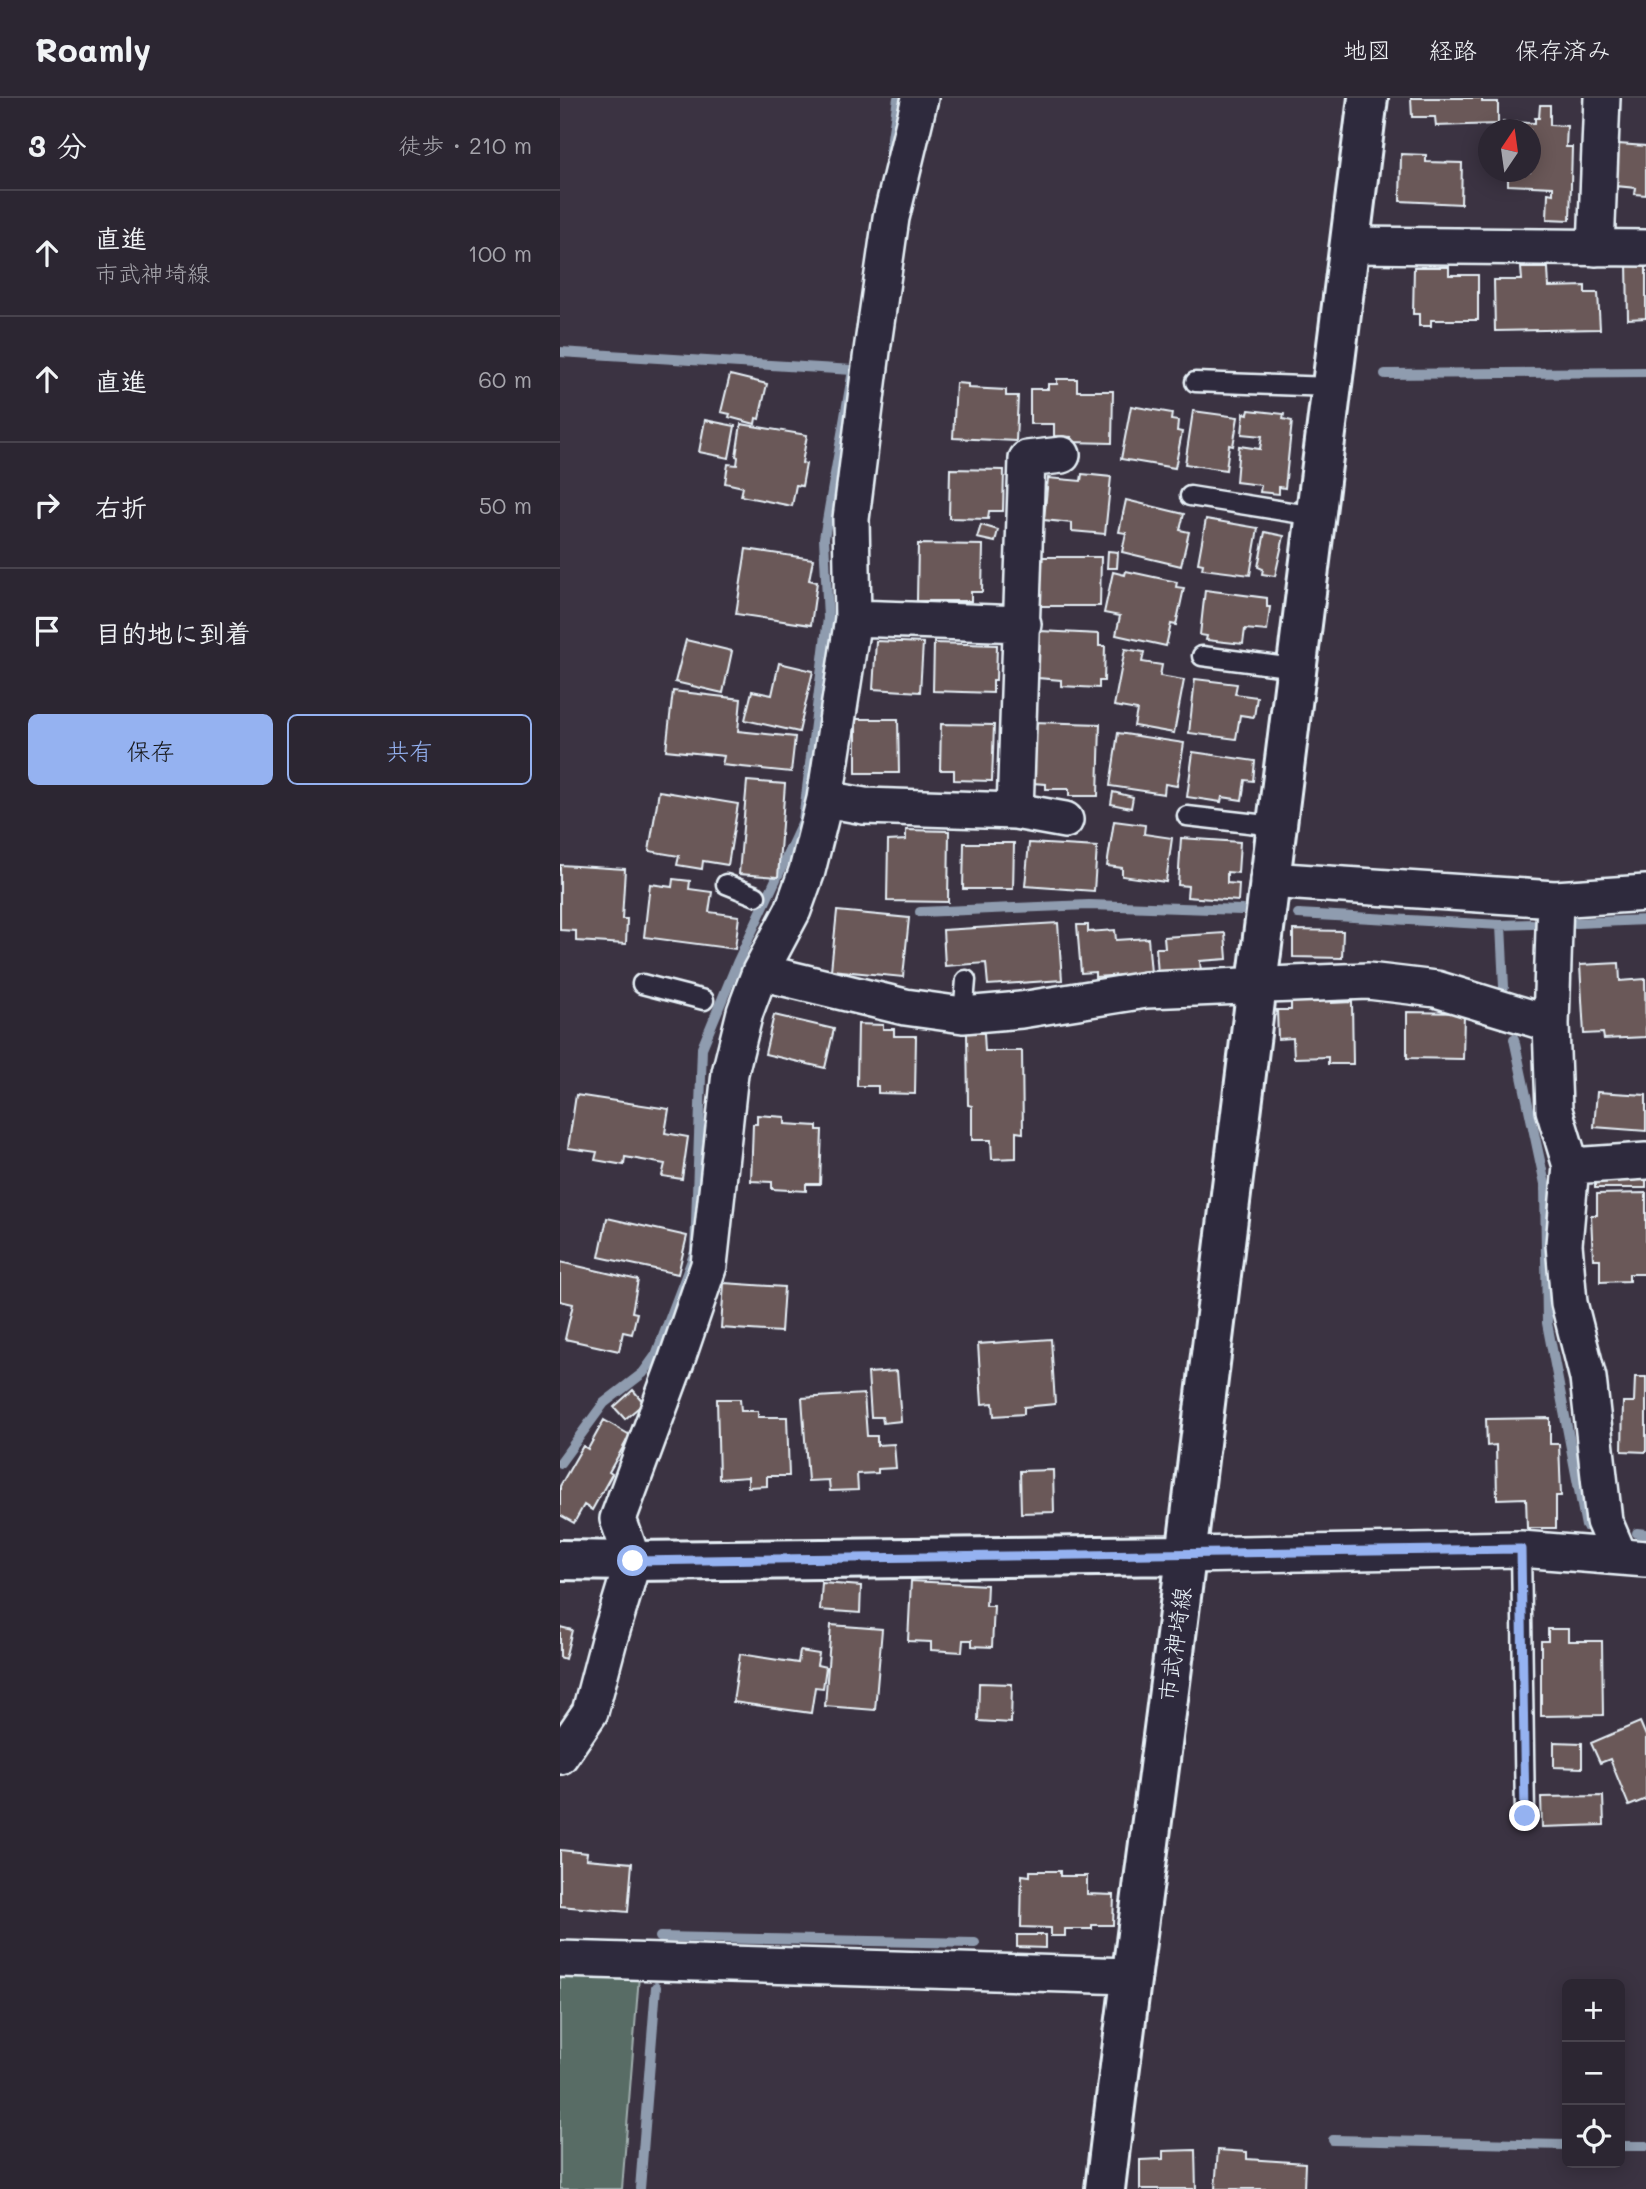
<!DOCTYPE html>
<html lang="ja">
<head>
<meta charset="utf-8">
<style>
	body { margin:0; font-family:Mali,"Klee One",sans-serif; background:#38323e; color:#f1f3f6 }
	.controls { position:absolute; right:21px; bottom:21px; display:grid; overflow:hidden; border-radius:10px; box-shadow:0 4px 18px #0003 }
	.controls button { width:63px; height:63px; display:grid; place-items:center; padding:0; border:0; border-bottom:2px solid #48434d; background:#2c2632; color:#f1f3f6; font:35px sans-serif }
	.compass { position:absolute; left:918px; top:21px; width:63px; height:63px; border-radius:50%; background:#2c2632; box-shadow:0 4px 18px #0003; rotate:13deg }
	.stop { position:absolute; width:21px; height:21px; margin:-16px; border:5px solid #95b2f1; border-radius:50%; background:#fff }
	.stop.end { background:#95b2f1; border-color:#fff; box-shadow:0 2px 7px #0008 }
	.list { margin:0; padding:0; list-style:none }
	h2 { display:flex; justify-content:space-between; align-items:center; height:91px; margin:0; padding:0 28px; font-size:30px }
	h2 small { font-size:23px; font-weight:400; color:#a6a5ac }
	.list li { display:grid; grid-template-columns:46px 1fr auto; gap:21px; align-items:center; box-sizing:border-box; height:126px; padding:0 28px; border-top:2px solid #48434d }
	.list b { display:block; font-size:26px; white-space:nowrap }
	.list p { margin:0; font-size:23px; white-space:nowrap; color:#a6a5ac }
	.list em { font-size:23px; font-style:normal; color:#a6a5ac }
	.actions { display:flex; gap:14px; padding:21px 28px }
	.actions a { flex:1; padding:16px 0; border:2px solid #95b2f1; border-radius:10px; text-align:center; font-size:24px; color:#95b2f1 }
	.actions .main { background:#95b2f1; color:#111 }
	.icon { flex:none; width:38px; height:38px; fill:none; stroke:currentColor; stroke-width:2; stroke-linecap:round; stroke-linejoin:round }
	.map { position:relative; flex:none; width:1086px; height:2091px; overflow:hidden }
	header { display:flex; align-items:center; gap:42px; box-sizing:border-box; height:98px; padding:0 35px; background:#2c2632; border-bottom:2px solid #48434d }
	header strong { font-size:33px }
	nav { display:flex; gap:38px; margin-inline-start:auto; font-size:24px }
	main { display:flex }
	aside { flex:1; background:#2c2632 }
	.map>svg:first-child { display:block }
	.green { fill:#596c65; stroke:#a0aeae; stroke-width:2 }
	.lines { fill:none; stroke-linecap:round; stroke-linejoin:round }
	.stream { stroke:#8f9caf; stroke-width:10 }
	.building { fill:#6a5958; stroke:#e8f1f8; stroke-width:2 }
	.lane-casing { stroke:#e8f1f8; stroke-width:23 }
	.street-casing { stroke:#e8f1f8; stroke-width:40 }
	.secondary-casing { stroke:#e8f1f8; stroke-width:44 }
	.lane { stroke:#2f2a3d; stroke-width:18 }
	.street { stroke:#2f2a3d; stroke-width:35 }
	.secondary { stroke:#2f2a3d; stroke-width:38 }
	.route { stroke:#95b2f1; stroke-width:9 }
	.labels { text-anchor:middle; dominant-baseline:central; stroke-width:5; stroke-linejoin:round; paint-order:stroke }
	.street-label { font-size:23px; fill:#e8f1f8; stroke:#2f2a3d }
</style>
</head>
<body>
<header>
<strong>Roamly</strong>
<nav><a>地図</a><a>経路</a><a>保存済み</a></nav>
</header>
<main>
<aside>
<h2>3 分<small>徒歩 · 210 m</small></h2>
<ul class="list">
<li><svg class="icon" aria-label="ahead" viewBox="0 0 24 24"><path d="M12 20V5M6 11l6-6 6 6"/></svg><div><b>直進</b><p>市武神埼線</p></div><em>100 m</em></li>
<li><svg class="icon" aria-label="ahead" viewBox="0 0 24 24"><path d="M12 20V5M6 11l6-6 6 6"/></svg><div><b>直進</b></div><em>60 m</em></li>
<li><svg class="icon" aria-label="right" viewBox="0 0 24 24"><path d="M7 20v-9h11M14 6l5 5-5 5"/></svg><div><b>右折</b></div><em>50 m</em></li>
<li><svg class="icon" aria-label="arrive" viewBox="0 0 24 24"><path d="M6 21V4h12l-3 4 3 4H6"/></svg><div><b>目的地に到着</b></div></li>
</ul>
<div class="actions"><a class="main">保存</a><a>共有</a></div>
</aside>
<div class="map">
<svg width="1086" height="2091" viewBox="0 0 1086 2091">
	<rect width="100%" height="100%" fill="#3b3342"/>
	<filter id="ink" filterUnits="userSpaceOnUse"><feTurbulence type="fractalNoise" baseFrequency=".0143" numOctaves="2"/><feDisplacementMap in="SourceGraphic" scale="14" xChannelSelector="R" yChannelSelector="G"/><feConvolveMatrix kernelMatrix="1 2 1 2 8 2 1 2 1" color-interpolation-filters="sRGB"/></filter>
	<g filter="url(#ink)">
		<path class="green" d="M0 1875 79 1878 62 2091H0Z"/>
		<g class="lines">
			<path class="stream" d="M330 53 338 0
				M0 254 293 272
				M825 276 1086 274
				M360 814 529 807 682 812
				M738 816 941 827 944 889
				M1016 825 1086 822
				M941 827 972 826
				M954 941 985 1086 987 1225 1026 1428
				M0 1365 44 1305 83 1275 96 1257 135 1154 142 950 178 863 243 723 268 520 264 440 293 272
				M1077 1435 1086 1436
				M100 1839 415 1845
				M773 2042 1007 2047
				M1060 2048H1086
				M80 2091 96 1889"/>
		</g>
		<path class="building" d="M851 0H922V4H938V26L876 28 875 19H852Z
			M980 7H990V27L1007 28 1006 49H1012L1010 122 987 121 988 95 993 96V89L948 87V74H970V32H943V24L975 25V20H979Z
			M1058 46 1086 48V97L1075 96 1076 90 1056 88Z
			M841 56 866 57V64L902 65 901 106 840 103Z
			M1067 164H1086V220L1068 221Z
			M854 169H889V177H918V222H871V228H859V216H853Z
			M961 170H988L989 189 1025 188V195H1038L1040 231 935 233 934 182H962Z
			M170 277 207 286 199 321 196 320 195 326 169 319 170 316 161 314Z
			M497 281H517V293H553L552 345 510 344 511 339 494 338V326H470V291H488V286H497Z
			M396 285 408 286V290L446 292V298H458L456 343 393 340Z
			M571 308 612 315 611 322 618 323 617 333 622 334 615 370 561 361Z
			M689 312 724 316 723 321 732 323 725 390 719 389V396L700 394 701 387 676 384 679 348 700 351 702 338 682 336 684 315 688 316Z
			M633 313 678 319 673 348 669 347 666 372 625 366Z
			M145 322 175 328 169 360 139 354Z
			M181 326 247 337 242 365 246 366 242 388 236 387 232 408 181 398 183 389 165 385 168 366 177 367 178 359 176 358Z
			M390 371 444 372 443 413H429L428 421 389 420Z
			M522 376 551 379 545 436 512 433V425L484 422 488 380 521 383Z
			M566 402 624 416 620 432 629 434 621 468 562 454 566 435 559 434Z
			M646 421 698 430 690 477 642 471 643 466 638 465Z
			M421 427 438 432 435 444 417 440Z
			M705 434 724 438 715 478 702 476 703 471 698 469Z
			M358 446 423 447 422 494H411V503H357Z
			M186 451 253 461 249 482 257 484 251 527 176 516Z
			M548 453 558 454 557 470H547Z
			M481 459H541L540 508H481Z
			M566 473 617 484 616 489 624 490 616 527 611 526 606 548 556 537 560 518 544 515 553 474 565 477Z
			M645 492 707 500V509H710L707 533 685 531 683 546 646 542 647 538 640 537Z
			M480 533 539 536V548H545L544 583H539V590L501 588V582L478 580Z
			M126 542 172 553 163 595 115 584Z
			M316 543 363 545 360 594 313 591Z
			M374 545 437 547 436 582H433V595L373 593Z
			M565 551 584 554 582 564 602 567 600 578 624 582 614 635 574 628 577 612 554 608Z
			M219 565 253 573 239 634 185 622 192 593 212 597Z
			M635 581 677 586 675 596 697 599 694 619 680 617 676 641 629 635Z
			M113 593 181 601 178 633 235 639 231 674 162 667 164 658 106 652Z
			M296 621H338L339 675H296Z
			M473 624 540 626 538 698H509V691H486V686L472 685Z
			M381 626 434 627 432 683 394 682V672H380Z
			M558 635 624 645 617 688 605 686 604 696 550 688Z
			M633 654 695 663 693 683 685 682 682 702 662 699 661 704 627 699Z
			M187 683 225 686 218 779 179 776Z
			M99 693 178 706 168 767 143 763 142 771 117 767 119 758 89 753Z
			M553 694 573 699 571 710 551 706Z
			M554 723 585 727 584 736 612 740 606 784 562 778V770L547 768Z
			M346 732 389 733 388 804 327 803 328 743 346 742Z
			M621 740 680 744 678 775 667 774V785L679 786 678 803 627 799 628 788 618 787Z
			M404 745H454L453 791H403Z
			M469 745 537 749 534 793 465 788Z
			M0 767 65 771 62 821H67L66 846 16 843V833L0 832Z
			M113 781 130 783 129 791 152 794 149 814 179 818 175 851 84 839 90 786 112 789Z
			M277 813 349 820 343 879 271 872Z
			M498 825 502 882 428 887 426 865 385 868 383 832Z
			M517 827H528V834L555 832 556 842 588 840 591 875 535 879V874L521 875Z
			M733 832 783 833 782 860 733 859Z
			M665 835 667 861 640 863 641 873 598 876 596 850H605L604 839Z
			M1059 865 1060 883 1085 881 1086 939 1044 941 1043 935 1024 936 1020 867Z
			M772 898V905L792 904 793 966H768V959L734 960 733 940 718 941 717 912H731V899Z
			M847 914 904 915 903 961 847 960Z
			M214 917 274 931 265 970 205 956Z
			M298 926 323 927V931H334V938H356L355 996 318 995V988H297Z
			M407 935H424L425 953H462L463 1035 456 1034V1060L432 1061 431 1042H412V1008L408 1007Z
			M1037 994 1086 997V1033L1034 1029Z
			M16 997 109 1011 105 1035 128 1039 122 1081 102 1078 105 1066 65 1059 64 1067 35 1062 37 1054 8 1050Z
			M197 1017 225 1019V1026L257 1028V1032H262L260 1086H246V1093L212 1091V1084L191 1083 193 1026H197Z
			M1035 1075H1086V1090H1035Z
			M1086 1095V1176H1069V1183L1040 1184V1161H1033L1031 1117H1037V1096Z
			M47 1120 127 1138 118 1176 39 1159Z
			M0 1164 78 1182 72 1214 77 1215 72 1236 63 1234 59 1253 5 1241 13 1206 0 1203Z
			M164 1185 224 1189 221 1234 161 1230Z
			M491 1241 495 1306 464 1309V1316L434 1318 433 1305 422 1306 418 1246Z
			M337 1273 341 1323 323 1325 322 1319H311L308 1275Z
			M1075 1279H1086V1354L1062 1353 1063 1304H1074Z
			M73 1292 84 1305 65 1321 54 1309Z
			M304 1296 307 1338H317V1347L334 1346 336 1370 318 1371V1375L297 1376 298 1392 270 1393 269 1382 248 1383 242 1300Z
			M157 1301H180L181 1313H198V1319H227L229 1378H207V1388L188 1389V1379L159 1381Z
			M990 1320V1346H999L1001 1398H996V1430H967L966 1400 937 1401 936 1347 927 1348 926 1321Z
			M44 1322 70 1337 49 1374 52 1376 32 1412 24 1407 14 1425 0 1417V1388L23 1348 28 1351Z
			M493 1372 494 1414 461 1415 460 1373Z
			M351 1483 427 1487 426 1508H434L432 1549 412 1548V1542H403L402 1554 371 1552V1544L348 1543Z
			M262 1485 301 1488 300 1515 260 1512Z
			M271 1527 322 1531 315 1612 265 1608Z
			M0 1529 12 1532 5 1561 0 1559Z
			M988 1531H1008V1543H1042L1043 1617 981 1618V1543H988Z
			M240 1553 259 1556 257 1567 266 1569 263 1590 255 1589 251 1615 173 1604 180 1556 238 1565Z
			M419 1585 452 1586 451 1625 418 1623Z
			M1080 1624 1086 1638V1701L1069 1708 1050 1661 1040 1665 1031 1645Z
			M994 1644 1022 1645V1670L994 1669Z
			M1043 1698 1044 1727 982 1729 981 1699Z
			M0 1752 27 1755 26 1761 72 1765 68 1814 0 1808Z
			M470 1773H500V1778H527V1796L554 1797 553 1827H532V1831H505V1838H491V1830L461 1829 462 1777 470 1778Z
			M457 1837H485V1850L457 1849Z
			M635 2052 636 2091H580V2062L603 2061V2053Z
			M658 2052 687 2054V2061L745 2065 744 2091H655Z"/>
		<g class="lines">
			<g class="lane-casing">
				<path id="lane" d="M635 284 771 289
					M630 398 755 418
					M642 558 735 570
					M627 718 715 728
					M166 786 196 798
					M82 886 144 902
					M403 917 406 882
					M961 1451 965 1718"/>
			</g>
			<g class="street-casing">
				<path id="street" d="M789 147 1086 150
					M1036 150 1042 0
					M293 520 463 526
					M265 701 304 708 455 713 467 361 502 357
					M455 713 505 722
					M708 782 995 801 1086 795
					M995 801 991 926 994 1012 1011 1068 1004 1146 1009 1205 1028 1280 1044 1423 1059 1458
					M200 874 345 909 403 917 461 912 586 892 808 883 876 891 991 926
					M1011 1068 1086 1063
					M627 1457 961 1451 1086 1461
					M0 1658 30 1614 49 1542 73 1463 58 1421 116 1264 149 1167 170 975 185 914 200 874 233 812 247 773 265 701 293 520 291 421 312 253 331 120 360 0
					M0 1861 570 1878"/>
			</g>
			<g class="secondary-casing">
				<path id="secondary" d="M0 1462 73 1463 627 1457
					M545 2091C570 1877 601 1664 627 1450 687 967 747 483 808 0"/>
			</g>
			<use href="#lane" class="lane"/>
			<use href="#street" class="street"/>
			<use href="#secondary" class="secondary"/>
		</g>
	</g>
	<g class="lines" filter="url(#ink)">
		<path class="route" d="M73 1463 961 1451 965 1718"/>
	</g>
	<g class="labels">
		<g class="street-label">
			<text transform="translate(614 1546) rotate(-82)">市武神埼線</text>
		</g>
	</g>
</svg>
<div class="controls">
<button>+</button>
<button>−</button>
<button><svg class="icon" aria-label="locate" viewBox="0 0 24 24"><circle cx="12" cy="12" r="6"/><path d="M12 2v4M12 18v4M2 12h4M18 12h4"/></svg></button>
</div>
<svg class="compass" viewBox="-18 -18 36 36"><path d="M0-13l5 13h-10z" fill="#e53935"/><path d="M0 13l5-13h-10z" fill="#a6a5ac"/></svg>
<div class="stop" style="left:73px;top:1463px"></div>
<div class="stop end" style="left:965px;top:1718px"></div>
</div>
</main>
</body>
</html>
